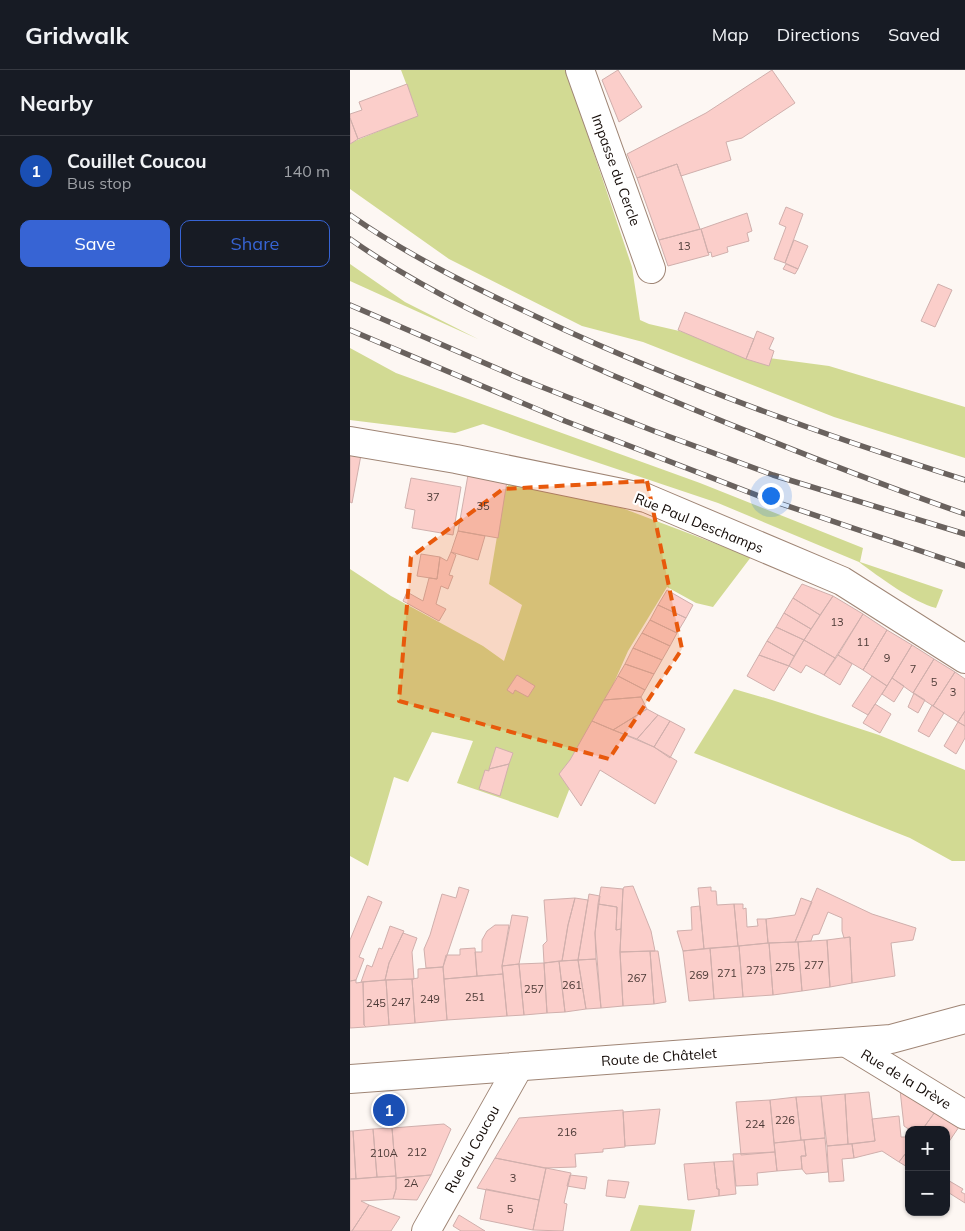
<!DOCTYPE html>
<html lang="en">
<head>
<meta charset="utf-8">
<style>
	body { margin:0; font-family:Mulish,sans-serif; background:#242831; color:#f1f3f6 }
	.controls { position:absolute; right:15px; bottom:15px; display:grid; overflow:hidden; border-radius:10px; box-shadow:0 1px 4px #0004 }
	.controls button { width:45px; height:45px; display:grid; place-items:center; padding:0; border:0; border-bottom:1px solid #363941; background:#171b24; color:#f1f3f6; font:25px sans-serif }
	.you { position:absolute; left:420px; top:425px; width:18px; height:18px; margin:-12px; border:4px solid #fff; border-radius:50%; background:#1a73e8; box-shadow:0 0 0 8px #1a73e833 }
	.badge { display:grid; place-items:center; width:32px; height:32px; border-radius:50%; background:#3764d4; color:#fff; font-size:16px; font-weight:700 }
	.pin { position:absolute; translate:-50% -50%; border:2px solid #fff; box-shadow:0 1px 5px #0006 }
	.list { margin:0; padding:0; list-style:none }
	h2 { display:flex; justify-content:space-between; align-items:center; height:65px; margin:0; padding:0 20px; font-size:21px }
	h2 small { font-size:16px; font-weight:400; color:#9ea1a6 }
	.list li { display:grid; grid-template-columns:32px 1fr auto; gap:15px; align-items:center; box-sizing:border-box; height:70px; padding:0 20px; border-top:1px solid #363941 }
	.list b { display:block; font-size:19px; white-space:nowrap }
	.list p { margin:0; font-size:16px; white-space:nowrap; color:#9ea1a6 }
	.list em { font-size:16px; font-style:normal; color:#9ea1a6 }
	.actions { display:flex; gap:10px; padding:15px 20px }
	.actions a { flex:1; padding:11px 0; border:1px solid #3764d4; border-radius:10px; text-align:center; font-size:18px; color:#3764d4 }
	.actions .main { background:#3764d4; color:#fff }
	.map { position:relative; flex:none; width:615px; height:1161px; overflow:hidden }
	header { display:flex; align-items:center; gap:30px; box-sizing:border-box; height:70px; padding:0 25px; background:#171b24; border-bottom:1px solid #363941 }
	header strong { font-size:24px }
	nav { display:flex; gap:28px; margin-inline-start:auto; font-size:18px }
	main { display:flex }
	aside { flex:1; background:#171b24 }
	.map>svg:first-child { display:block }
	.green { fill:#d2da93 }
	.building { fill:#fbceca; stroke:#d0afac }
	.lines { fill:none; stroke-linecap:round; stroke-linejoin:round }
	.minor-casing { stroke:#9f8575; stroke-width:30 }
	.major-casing { stroke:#9f8575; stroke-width:30 }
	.minor { stroke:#fff; stroke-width:28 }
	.major { stroke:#fff; stroke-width:28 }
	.rail-casing { stroke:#6a625e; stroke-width:5.5 }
	.rail { stroke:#fff; stroke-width:4; stroke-dasharray:11; stroke-linecap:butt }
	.marked { fill:#e8590c; fill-opacity:0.2; stroke:#e8590c; stroke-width:4; stroke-dasharray:10 6; stroke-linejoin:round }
	.labels { text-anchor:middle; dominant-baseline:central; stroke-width:4.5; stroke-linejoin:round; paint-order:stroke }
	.number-label { font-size:11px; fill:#4c3a36 }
	.street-label { font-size:14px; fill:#120905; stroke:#fff }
</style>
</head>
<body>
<header>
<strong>Gridwalk</strong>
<nav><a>Map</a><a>Directions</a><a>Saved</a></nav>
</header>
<main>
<aside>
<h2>Nearby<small></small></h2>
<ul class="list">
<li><span class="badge" style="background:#1a4fb4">1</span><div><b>Couillet Coucou</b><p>Bus stop</p></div><em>140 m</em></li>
</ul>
<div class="actions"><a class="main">Save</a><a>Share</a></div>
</aside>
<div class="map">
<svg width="615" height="1161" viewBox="0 0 615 1161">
	<rect width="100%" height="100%" fill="#fdf7f3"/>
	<path class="green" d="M51 0H216L282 197 290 250 299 254 351 266 419 288 479 296 615 337V388L484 347 293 272 232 256 99 189 0 119V73L68 45Z
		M0 194 55 232 128 269 0 211Z
		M0 278 46 303 350 413 513 478 510 492 593 520 586 538C563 532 529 507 509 492L368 433 133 354 105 363 0 350Z
		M159 414 272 438 401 487 363 537 346 533 317 517 278 581 239 669 208 748 107 713 123 671 82 662 58 712 44 707 18 796 0 786V499L41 526 133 576 154 591 172 535 139 514 155 419Z
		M384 619 422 630 529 665 615 700V791H602L560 768 344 683Z
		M289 1135 345 1140 341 1161H280Z"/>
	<path class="building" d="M268 0 292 37 269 52 252 10Z
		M422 0 445 33 392 68 376 72 381 90 331 106 327 94 287 108 277 84 356 43Z
		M57 14 68 46 8 69 0 48V44L12 40 9 32Z
		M0 48 8 69 0 74Z
		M327 94 350 159 309 170 287 108Z
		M436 137 453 144 435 193 424 189 436 157 429 154Z
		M397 143 402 161 397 163 399 171 377 177 378 182 362 187 361 182 358 183 351 159Z
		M351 159 359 185 318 196 309 170Z
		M444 170 458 176 448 199 435 193Z
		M436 194 448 199 445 204 433 199Z
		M588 214 602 220 585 257 571 251Z
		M335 242 404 269 396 289 328 260Z
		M407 261 424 268 419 279 424 281 419 296 396 289Z
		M0 383 11 385 2 433 0 432Z
		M118 405 157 411 148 468 108 461Z
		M61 408 111 417 103 465 62 458 65 440 55 438Z
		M108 461 135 466 128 490 101 482Z
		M101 482 106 485 99 505 103 506 98 519 91 516 86 534 96 539 89 551 53 531 57 522 73 531 79 508 87 509 90 487 97 491Z
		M71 484 90 487 87 509 67 506Z
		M452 514 483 526 470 545 443 528Z
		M317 520 343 535 336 548 308 535Z
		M483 526 513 544 485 588 454 570Z
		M443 528 470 545 461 559 434 543Z
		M308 535 336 548 327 563 300 550Z
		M434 543 461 559 454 570 426 557Z
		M513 544 537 560 513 600 488 585Z
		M300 550 327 563 320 576 292 563Z
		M426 557 454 570 444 586 417 571Z
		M537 560 562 575 537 616 513 600Z
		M292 563 320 576 312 590 283 578Z
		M454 570 485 588 474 605 456 595 451 603 439 596Z
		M417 571 444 586 439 596 409 585Z
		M562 575 584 589 563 623 542 608Z
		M283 578 312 590 304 604 275 594Z
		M409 585 439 596 424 621 397 606Z
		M488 585 502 594 490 615 474 605Z
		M584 589 605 602 583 636 563 623Z
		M275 594 304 604 295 620 268 606Z
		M605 602 615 609V641L608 652 583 636Z
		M167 605 185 616 178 627 165 620 163 624 157 620Z
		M268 606 295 620 291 627 254 630Z
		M522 606 537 616 518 645 502 636Z
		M542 608 554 616 544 632 532 624Z
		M564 623 575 630 568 643 558 637Z
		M291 627 297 639 263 660 242 651 254 630Z
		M525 634 541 644 530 663 513 653Z
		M582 635 594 643 579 667 568 661Z
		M297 639 308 645 287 669 263 660Z
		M615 641V656L608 652Z
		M308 645 320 651 304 677 287 669Z
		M242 651 304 677 327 691 305 734 250 700 231 736 209 704 220 690Z
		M320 651 335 659 320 688 304 677Z
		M608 652 615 656V668L606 684 594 676Z
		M146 677 163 683 159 694 139 699Z
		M159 694 150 726 129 719 135 700 139 701V699Z
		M283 816 301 861 305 881 270 882 273 819 274 817Z
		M109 817 119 820 93 897 76 898 74 879 80 865 92 824 106 828Z
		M251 817 273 819 271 859 266 860 267 837 248 834Z
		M361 817V821H366L367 835 384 834 388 876 354 879 348 818Z
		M467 818 522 844 566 858 563 870 541 873 545 906 502 913 500 867 494 868 492 861V848L478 842 469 864 463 865 461 871 445 872Z
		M239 824 250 826 245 863 246 889 228 890Z
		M18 826 32 832 9 887 14 889 6 910 0 911V870Z
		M225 828 238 830 228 890 212 891 218 855Z
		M225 828 218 855 212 891 194 893 193 875 197 871 194 830Z
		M451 828 462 832 445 872 418 873 416 849 445 845Z
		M248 834 267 837 266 860 271 859 270 882 273 936 251 938 245 863Z
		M384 834H393V839L396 838 397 857 408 856 407 849H416L418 873 388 876Z
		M350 836 354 879 333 881 327 861 342 860 341 837Z
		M162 845 178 847 169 894 152 896Z
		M145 855H159L152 896 153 904 127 906 125 882H132V870L137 861Z
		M40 856 54 861 39 893 35 910 11 912 17 895 22 897 29 878 32 879Z
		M53 863 67 868 62 882 64 909 35 910 39 893Z
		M500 867 502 913 480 917 477 870Z
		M477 870 480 917 452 921 448 872Z
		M448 872 452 921 423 925 419 873Z
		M419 873 423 925 393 927 389 876Z
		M389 876 393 927 364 929 360 878Z
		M125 878 127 906 94 909 93 897 96 885H110V879Z
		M360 878 364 929 339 931 333 881Z
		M300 881 304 934 273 936 270 882Z
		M300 881H308L316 932 304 934Z
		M246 889 251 938 236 939 228 890Z
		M228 890 236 939 215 942 209 891Z
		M209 891 215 942 197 943 194 893Z
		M194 893 197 943 174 945 169 894Z
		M169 894 174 945 157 946 152 896Z
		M93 897 97 950 65 953 62 909 68 908V899Z
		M153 904 157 946 97 950 94 909Z
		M62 909 65 953 39 955 36 910Z
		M6 910V913L13 912 14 955 16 957 0 958V911Z
		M36 910 39 955 16 957 14 955 13 912Z
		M550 1020 590 1035 572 1060H560L554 1056Z
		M519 1022 525 1071 498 1074 495 1024Z
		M495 1024 498 1074 477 1076 471 1026Z
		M471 1026 475 1068 451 1070 446 1027Z
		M446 1027 451 1070 424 1073 420 1030Z
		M420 1030 425 1082 391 1085 386 1032Z
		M590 1035 613 1051 596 1076V1060H572Z
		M310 1039 305 1074 275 1076 273 1042Z
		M273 1040 275 1077 253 1079V1082L225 1084 226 1097 194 1098 145 1088 169 1048Z
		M549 1046 551 1067H555L559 1062V1079L549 1092 532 1081 504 1088 502 1074 525 1071 522 1049Z
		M94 1054 101 1059 81 1105 46 1108 42 1058Z
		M42 1058 46 1106 27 1107 23 1059Z
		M23 1059 27 1107 6 1109 3 1061Z
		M0 1061H3L6 1109H0Z
		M475 1068 478 1102 456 1104 452 1099 451 1086H456L454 1070Z
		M454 1070 456 1086H451L452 1099 427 1101 424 1073Z
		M502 1074 504 1088 492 1089 494 1111 479 1112 477 1076Z
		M559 1079V1098L549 1092Z
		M425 1082 427 1101 407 1103 408 1115 386 1116 383 1084Z
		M145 1088 196 1098 189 1130 127 1118Z
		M383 1091 386 1124 369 1126V1119H367L364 1092Z
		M364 1092 367 1119H369V1126L338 1130 334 1094Z
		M196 1098 221 1103 214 1133 217 1134 213 1161 183 1160Z
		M81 1105 67 1130 43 1129 46 1119V1108Z
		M220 1105 237 1107 235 1119 217 1116Z
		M46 1106V1119L43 1129 11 1131 19 1135 2 1161H0V1109Z
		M596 1109 613 1119 611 1122 615 1124V1133L596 1121Z
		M258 1110 279 1112 275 1128 256 1126Z
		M136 1119 189 1130 183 1160 130 1149Z
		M19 1135 50 1147 41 1161H2Z
		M109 1145 135 1161H111L103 1156Z"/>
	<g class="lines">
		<g class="minor-casing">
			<path id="minor" d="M230 0 301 199
				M0 371 106 389 296 428 492 511 615 589
				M497 973 615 1045
				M76 1161 168 998"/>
		</g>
		<g class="major-casing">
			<path id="major" d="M0 1009 541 969 615 949"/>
		</g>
		<use href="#minor" class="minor"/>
		<use href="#major" class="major"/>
		<g class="rail-casing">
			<path id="rail" d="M0 145C63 189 133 222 202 254 336 316 474 365 615 410
				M0 169C81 226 172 265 262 305 379 355 495 402 615 444
				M0 235 169 308 304 361 423 405 615 464
				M0 260 215 351 414 428 615 496"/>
		</g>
		<use href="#rail" class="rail"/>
	</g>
	<path class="marked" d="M297 411 332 579 259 689 49 631 61 487 153 419Z"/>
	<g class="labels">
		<g class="number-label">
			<text x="334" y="176">13</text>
			<text x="83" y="427">37</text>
			<text x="133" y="436">35</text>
			<text x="487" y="552">13</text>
			<text x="513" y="572">11</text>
			<text x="537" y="588">9</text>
			<text x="563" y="599">7</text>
			<text x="584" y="612">5</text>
			<text x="603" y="622">3</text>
			<text x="464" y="895">277</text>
			<text x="435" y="897">275</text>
			<text x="406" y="900">273</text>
			<text x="377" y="903">271</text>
			<text x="349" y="905">269</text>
			<text x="287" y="908">267</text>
			<text x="222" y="915">261</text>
			<text x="184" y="919">257</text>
			<text x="125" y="927">251</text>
			<text x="80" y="929">249</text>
			<text x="51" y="932">247</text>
			<text x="26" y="933">245</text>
			<text x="435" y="1050">226</text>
			<text x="405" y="1054">224</text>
			<text x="217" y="1062">216</text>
			<text x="67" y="1082">212</text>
			<text x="34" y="1083">210A</text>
			<text x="163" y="1108">3</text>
			<text x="61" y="1113">2A</text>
			<text x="160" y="1139">5</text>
		</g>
		<g class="street-label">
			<text transform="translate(266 100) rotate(70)">Impasse du Cercle</text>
			<text transform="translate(349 453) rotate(22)">Rue Paul Deschamps</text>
			<text transform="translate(309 987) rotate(-4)">Route de Châtelet</text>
			<text transform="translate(556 1009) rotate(31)">Rue de la Drève</text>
			<text transform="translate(122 1079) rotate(-61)">Rue du Coucou</text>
		</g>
	</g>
</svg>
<div class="controls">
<button>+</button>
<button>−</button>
</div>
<div class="you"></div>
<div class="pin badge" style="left:39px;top:1040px;background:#1a4fb4">1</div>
</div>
</main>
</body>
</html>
